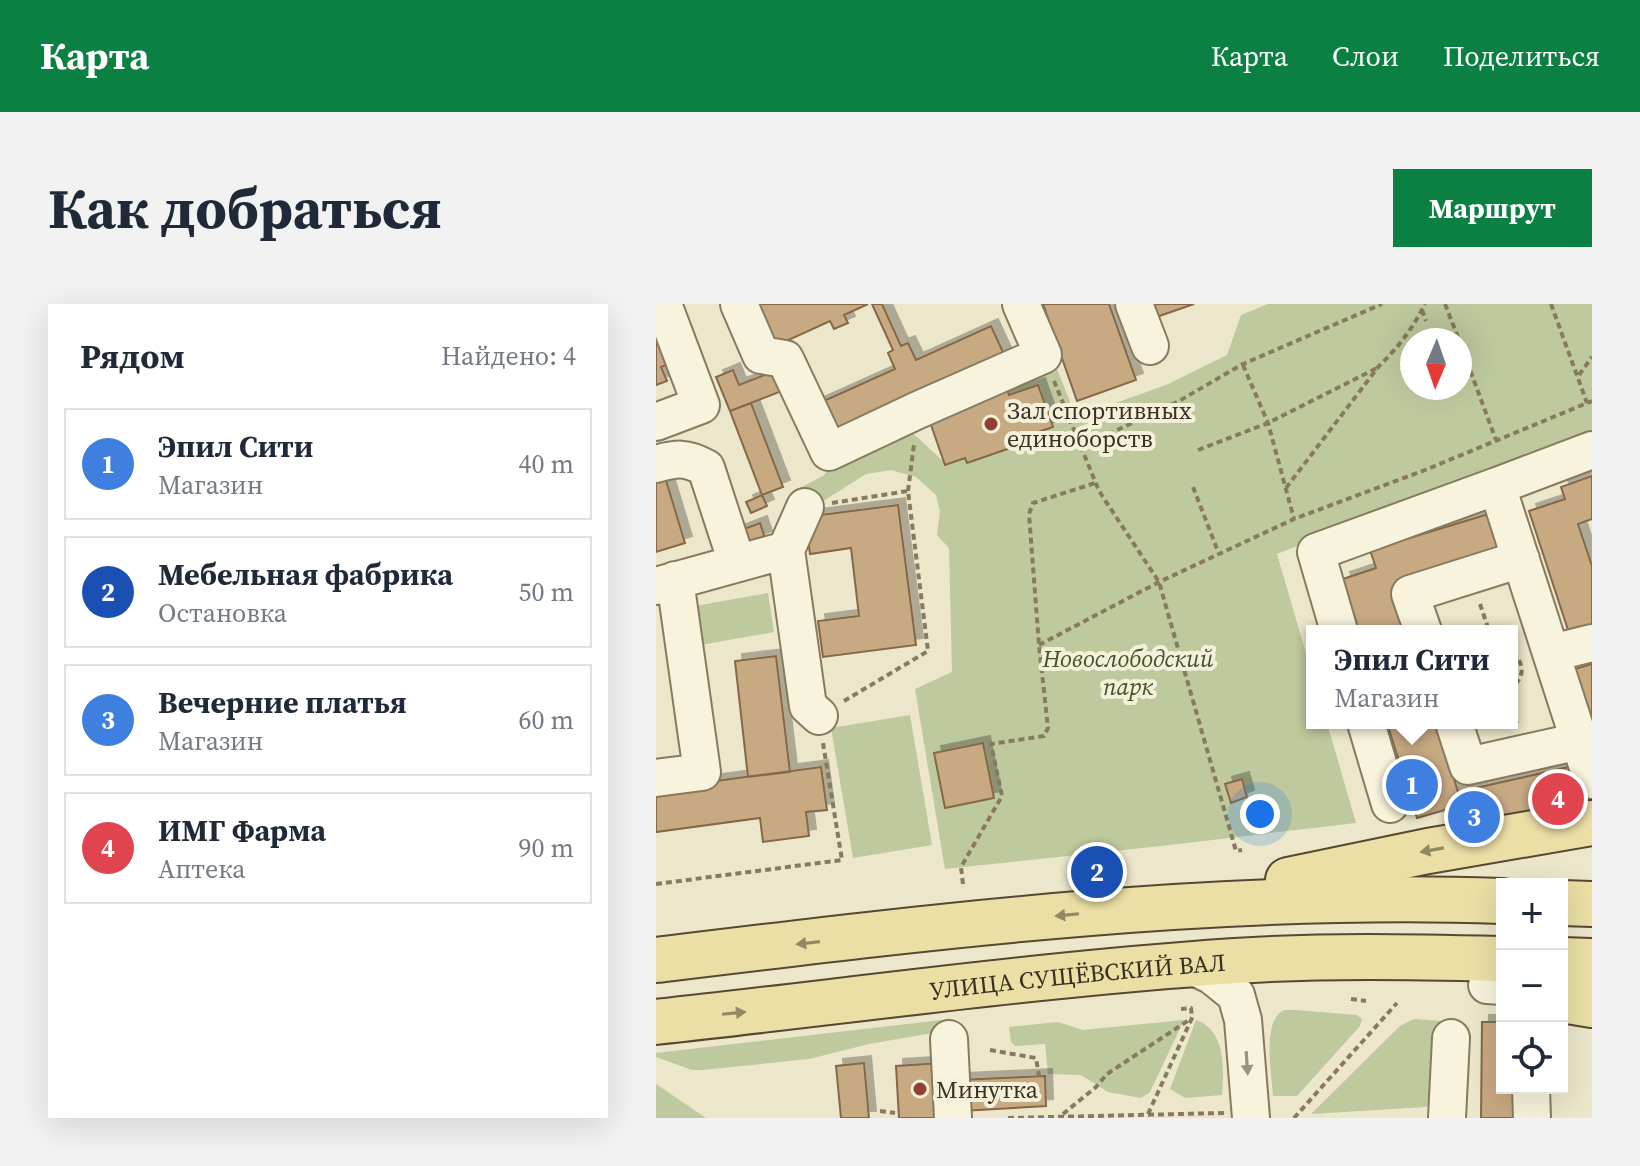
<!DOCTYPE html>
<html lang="ru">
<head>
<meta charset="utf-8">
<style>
	body { margin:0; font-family:"Source Serif 4",serif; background:#f2f2f3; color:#1f2937 }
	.controls { position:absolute; right:24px; bottom:24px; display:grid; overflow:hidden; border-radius:0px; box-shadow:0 8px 32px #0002 }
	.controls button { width:72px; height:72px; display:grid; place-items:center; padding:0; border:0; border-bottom:2px solid #e0e1e3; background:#fff; color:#1f2937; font:40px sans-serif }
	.compass { position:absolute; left:744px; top:24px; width:72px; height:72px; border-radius:50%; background:#fff; box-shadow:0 8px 32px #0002; rotate:182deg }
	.you { position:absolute; left:604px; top:510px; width:28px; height:28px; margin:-20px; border:6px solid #fff; border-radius:50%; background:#1a73e8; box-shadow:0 0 0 12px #1a73e833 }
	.badge { display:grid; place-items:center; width:52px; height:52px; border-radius:50%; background:#0b8043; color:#fff; font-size:26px; font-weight:700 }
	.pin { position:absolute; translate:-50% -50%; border:4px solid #fff; box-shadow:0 2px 8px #0006 }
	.popup { position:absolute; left:650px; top:321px; width:212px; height:104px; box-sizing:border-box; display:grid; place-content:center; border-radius:0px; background:#fff; filter:drop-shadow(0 2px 6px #0005); font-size:26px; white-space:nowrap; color:#747a83 }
	.popup b { font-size:30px; color:#1f2937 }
	.popup::after { content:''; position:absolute; left:50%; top:100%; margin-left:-16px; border:16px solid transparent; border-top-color:#fff }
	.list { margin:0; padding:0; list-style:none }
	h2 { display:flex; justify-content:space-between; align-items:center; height:104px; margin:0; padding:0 32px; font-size:34px }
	h2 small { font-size:26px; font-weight:400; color:#747a83 }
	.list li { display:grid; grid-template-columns:52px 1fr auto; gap:24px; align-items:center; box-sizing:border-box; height:112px; margin:0 16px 16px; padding:0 16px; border:2px solid #e0e1e3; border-radius:0px }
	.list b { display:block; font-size:30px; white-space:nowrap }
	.list p { margin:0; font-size:26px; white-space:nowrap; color:#747a83 }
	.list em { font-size:26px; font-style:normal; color:#747a83 }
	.icon { flex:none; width:44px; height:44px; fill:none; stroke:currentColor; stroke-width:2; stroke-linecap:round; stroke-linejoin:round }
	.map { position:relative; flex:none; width:936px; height:814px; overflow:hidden; border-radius:0px }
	header { display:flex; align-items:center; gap:48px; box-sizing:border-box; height:112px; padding:0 40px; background:#0b8043; color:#fff }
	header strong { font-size:38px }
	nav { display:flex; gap:44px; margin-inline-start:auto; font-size:28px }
	.intro { display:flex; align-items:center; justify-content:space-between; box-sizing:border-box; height:192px; padding:0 48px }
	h1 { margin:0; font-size:56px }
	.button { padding:20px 36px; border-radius:0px; background:#0b8043; color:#fff; font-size:28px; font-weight:700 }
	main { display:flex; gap:48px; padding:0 48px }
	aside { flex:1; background:#fff; border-radius:0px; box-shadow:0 8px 32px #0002 }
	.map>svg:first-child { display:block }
	.green { fill:#bec99e; fill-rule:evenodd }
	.building { fill:#c7a982; stroke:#846847; stroke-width:2; filter:url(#shadow) }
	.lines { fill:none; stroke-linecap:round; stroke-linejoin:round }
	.minor-casing { stroke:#877a5f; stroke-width:40 }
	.major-casing { stroke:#554833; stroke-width:48 }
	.path { stroke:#877a5f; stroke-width:4; stroke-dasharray:6 4; stroke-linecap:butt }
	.minor { stroke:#f7f3dc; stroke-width:36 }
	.major { stroke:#ebdfa5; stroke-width:44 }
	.oneway { fill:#928864 }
	.oneway2 { fill:#98927f }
	.poi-dot { fill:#914134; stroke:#f4f0d9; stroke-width:3 }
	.labels { text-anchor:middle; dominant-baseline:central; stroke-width:8; stroke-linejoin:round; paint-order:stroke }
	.poi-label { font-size:24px; fill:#393022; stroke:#f4f0d9; text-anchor:start }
	.park-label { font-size:24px; font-style:italic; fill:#43532a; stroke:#f4f0d9 }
	.street-label { font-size:24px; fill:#393022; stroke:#f4f0d9 }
</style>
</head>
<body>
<header>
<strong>Карта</strong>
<nav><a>Карта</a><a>Слои</a><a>Поделиться</a></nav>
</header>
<div class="intro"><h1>Как добраться</h1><a class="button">Маршрут</a></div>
<main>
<aside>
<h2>Рядом<small>Найдено: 4</small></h2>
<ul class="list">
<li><span class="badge" style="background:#3f7fe0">1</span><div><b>Эпил Сити</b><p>Магазин</p></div><em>40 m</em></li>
<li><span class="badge" style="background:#1a4fb4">2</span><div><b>Мебельная фабрика</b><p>Остановка</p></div><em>50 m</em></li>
<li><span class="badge" style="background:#3f7fe0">3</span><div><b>Вечерние платья</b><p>Магазин</p></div><em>60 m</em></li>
<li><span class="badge" style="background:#e0444e">4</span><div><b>ИМГ Фарма</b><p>Аптека</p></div><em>90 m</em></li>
</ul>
</aside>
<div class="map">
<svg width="936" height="814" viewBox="0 0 936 814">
	<defs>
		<filter id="shadow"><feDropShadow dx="7" dy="-7" stdDeviation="0" flood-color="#0004"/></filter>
	</defs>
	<rect width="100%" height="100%" fill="#ece6ca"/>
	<path class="green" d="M612 0H936V126L621 250 656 370V419H671L700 519 496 543 289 565 259 385 296 368 293 244 281 231 284 207 280 191 260 173 235 166 210 170 169 196 143 198 138 187 167 172 186 150 250 123 287 157 274 118 396 52 420 113 510 81 571 51 585 11ZM756 36H804V84H756Z
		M112 289 118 328 39 342 33 303Z
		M254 411 276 541 197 554 175 424Z
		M628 706H639L701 711 706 715 704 722 641 792H617C616 770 605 717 628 706Z
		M758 715 786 717 782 791 770 803 655 810 744 722Z
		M286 716 291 717 293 721 288 727 213 740 153 755 46 766H36L0 753V749Z
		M528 716 494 788 485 794 452 788 425 771 392 770 389 740 359 742 355 738 353 723 402 718 427 726Z
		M540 716C570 726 568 765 566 791L529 794 514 785Z
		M0 780 50 814H0Z"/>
	<path class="building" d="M94 0H212L188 11 192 19 178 25 174 17 115 44Z
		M216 0H226L245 42 252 39 260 56 335 22 352 59 179 138 161 100 239 65 232 49 237 46Z
		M387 0H453L480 76 421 97Z
		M483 0H538L489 17Z
		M0 4 20 57 5 63 11 77 0 81Z
		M124 65 131 85 74 107 60 73 77 66 83 81Z
		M382 81 397 123 368 133 369 139 311 159 309 154 289 161 274 118 351 85 353 91Z
		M95 99 127 183 106 191 74 107Z
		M6 163 29 239 0 248V165Z
		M936 172V215L922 220 936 262V324L914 332 873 207 909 195 905 183Z
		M106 191 111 202 95 209 90 198Z
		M242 201 260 341 167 353 162 317 203 312 195 244 154 250 149 213Z
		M839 208 851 248 810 260 753 327H703L687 275 720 264 714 246Z
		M104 219 109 234 85 243 80 228Z
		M120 352 134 468 92 473 79 357Z
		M936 360V417L919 365Z
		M731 419H781L802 488 917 462 928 496 802 524 796 504 761 514Z
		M327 439 338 494 289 504 278 449Z
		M165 463 171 506 150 508 153 532 107 538 104 514 0 528V485Z
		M586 475 591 493 575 499 569 480Z
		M826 718H846V784H866L865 814H825Z
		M208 759 213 814H185L180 762Z
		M285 759 288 814H243L240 762Z
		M389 772 390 802 306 807 304 776Z"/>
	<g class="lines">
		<g class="minor-casing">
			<path id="minor" d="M83 0 105 51 129 55 173 148 262 106 387 51 365 0
				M478 0 494 42
				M0 118 45 101 7 0
				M936 146 841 182 936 476
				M0 160C21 154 30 153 50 164L81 259
				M130 246 152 402 163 412
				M0 282 130 246 149 203
				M683 327 660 248 841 182
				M767 327 754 290 865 255
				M896 349 936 339
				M710 419 734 500
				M798 419 812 462 924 437
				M0 474 46 468 19 276
				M524 662 542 665 555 671 580 691 587 716 595 814
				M831 681 846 682
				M293 735 297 814
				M875 784 876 814
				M791 814 795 734"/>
		</g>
		<g class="major-casing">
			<g id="major">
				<path d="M632 576 772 547 936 519"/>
				<path d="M906 599 936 600"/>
				<path d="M0 656C280 622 563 587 846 597"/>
				<path d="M906 656 936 657"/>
				<path d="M906 696 936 701"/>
				<path id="s1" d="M0 718C193 697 385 670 579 657 668 651 757 653 846 655"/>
			</g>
		</g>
		<path class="path" d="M789 0 803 36
			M895 0 931 99
			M766 6 770 17
			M804 39 840 136
			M587 61 612 119 638 215
			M923 71 936 53
			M398 77 443 187 503 278 580 547 586 546
			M425 143 523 97 587 60 726 0
			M542 146 612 119 721 64
			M537 183 563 250
			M630 184 723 62C742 44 757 24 769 0
			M252 187 258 140
			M176 199 252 187 272 347 188 397
			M824 300 833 327
			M383 341 503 278 638 215 769 166 936 97
			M856 349C869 359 869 373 856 383
			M856 404 861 420
			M0 580 186 556 167 439
			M307 580 305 563 346 492 335 440 388 432 392 424 383 341 373 210 377 199 439 179
			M695 695 710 697
			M334 746 380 754 383 772
			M224 807 239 809
			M407 810 440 783 451 770 536 714
			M492 810 536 714 535 704 525 705
			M352 814 568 809
			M638 814 741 699"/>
		<use href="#minor" class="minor"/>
		<use href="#major" class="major"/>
	</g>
	<defs><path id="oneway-solid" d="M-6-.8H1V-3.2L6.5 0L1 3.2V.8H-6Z" transform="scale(2)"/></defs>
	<g class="oneway">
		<use href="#oneway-solid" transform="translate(776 546) rotate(170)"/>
		<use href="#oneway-solid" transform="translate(411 611) rotate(174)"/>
		<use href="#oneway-solid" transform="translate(152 639) rotate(173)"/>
		<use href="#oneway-solid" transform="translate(78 709) rotate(-6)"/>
	</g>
	<use class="oneway2" href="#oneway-solid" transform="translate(591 759) rotate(86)"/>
	<g class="poi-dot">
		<circle cx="335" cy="120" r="8"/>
		<circle cx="264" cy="785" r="8"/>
	</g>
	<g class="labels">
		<g class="poi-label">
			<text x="351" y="106">Зал спортивных<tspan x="351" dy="28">единоборств</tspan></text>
			<text x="280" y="785">Минутка</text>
		</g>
		<g class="park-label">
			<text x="472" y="354">Новослободский<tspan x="472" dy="28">парк</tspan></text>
		</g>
		<g class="street-label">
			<text stroke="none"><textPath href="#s1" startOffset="424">УЛИЦА СУЩЁВСКИЙ ВАЛ</textPath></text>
		</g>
	</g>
</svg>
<div class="controls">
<button>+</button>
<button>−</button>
<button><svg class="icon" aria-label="locate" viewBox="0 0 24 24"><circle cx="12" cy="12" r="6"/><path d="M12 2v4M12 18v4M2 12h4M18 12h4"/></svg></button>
</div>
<svg class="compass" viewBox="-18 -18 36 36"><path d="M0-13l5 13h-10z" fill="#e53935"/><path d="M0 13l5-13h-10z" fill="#747a83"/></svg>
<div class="you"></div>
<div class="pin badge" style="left:756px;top:481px;background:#3f7fe0">1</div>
<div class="popup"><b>Эпил Сити</b>Магазин</div>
<div class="pin badge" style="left:441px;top:568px;background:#1a4fb4">2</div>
<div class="pin badge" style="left:818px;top:513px;background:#3f7fe0">3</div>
<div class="pin badge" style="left:902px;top:495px;background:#e0444e">4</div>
</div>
</main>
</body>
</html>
